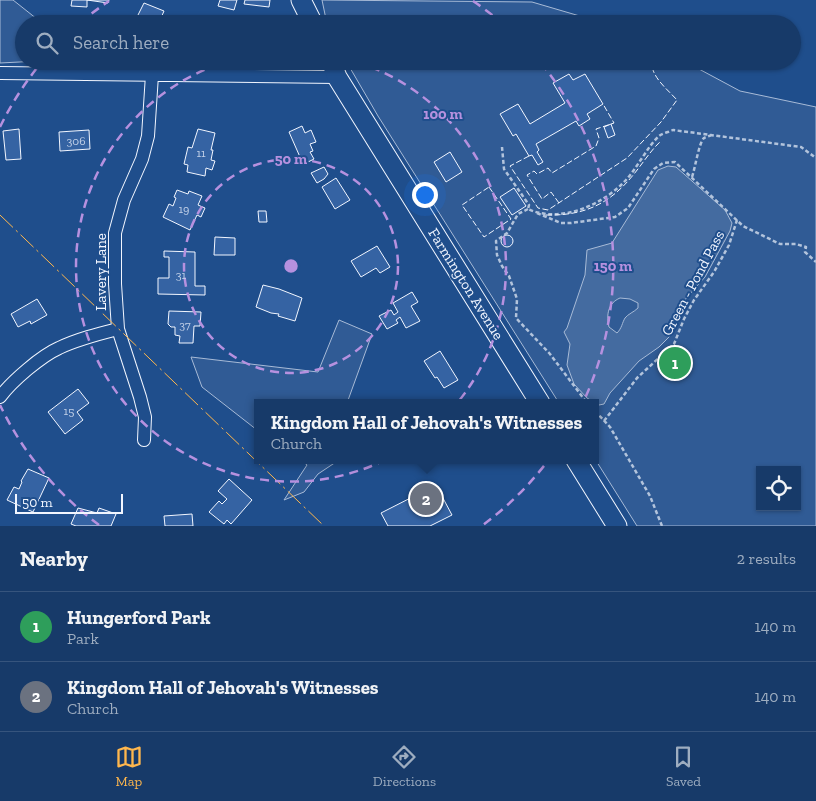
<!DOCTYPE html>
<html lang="en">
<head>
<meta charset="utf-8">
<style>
	body { margin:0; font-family:"Zilla Slab",serif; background:#244571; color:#f1f3f6 }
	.controls { position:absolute; right:15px; bottom:15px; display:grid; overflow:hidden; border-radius:0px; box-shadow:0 1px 4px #0004 }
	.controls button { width:45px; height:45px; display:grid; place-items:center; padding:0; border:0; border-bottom:1px solid #36547d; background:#173a69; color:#f1f3f6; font:25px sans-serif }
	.scale { position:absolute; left:15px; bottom:12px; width:108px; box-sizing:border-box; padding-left:5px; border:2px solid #f2f6ff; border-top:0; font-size:14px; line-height:18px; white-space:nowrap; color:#f2f6ff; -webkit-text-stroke:4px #1f4e8c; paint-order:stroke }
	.you { position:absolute; left:424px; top:194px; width:18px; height:18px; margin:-12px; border:4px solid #fff; border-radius:50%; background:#1a73e8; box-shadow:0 0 0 8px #1a73e833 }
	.badge { display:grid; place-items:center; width:32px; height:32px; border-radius:50%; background:#ffb74d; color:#fff; font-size:16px; font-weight:700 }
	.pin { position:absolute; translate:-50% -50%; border:2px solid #fff; box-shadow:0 1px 5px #0006 }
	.popup { position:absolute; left:254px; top:399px; width:345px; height:65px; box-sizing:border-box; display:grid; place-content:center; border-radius:0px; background:#173a69; filter:drop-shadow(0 1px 4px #0005); font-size:16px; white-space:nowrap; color:#9eadc0 }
	.popup b { font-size:19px; color:#f1f3f6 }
	.popup::after { content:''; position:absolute; left:50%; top:100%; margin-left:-10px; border:10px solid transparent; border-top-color:#173a69 }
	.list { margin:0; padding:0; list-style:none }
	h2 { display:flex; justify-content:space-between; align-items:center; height:65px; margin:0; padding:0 20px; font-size:21px }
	h2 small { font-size:16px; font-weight:400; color:#9eadc0 }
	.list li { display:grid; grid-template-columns:32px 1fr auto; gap:15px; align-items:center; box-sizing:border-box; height:70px; padding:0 20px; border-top:1px solid #36547d }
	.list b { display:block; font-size:19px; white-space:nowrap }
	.list p { margin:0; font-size:16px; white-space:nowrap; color:#9eadc0 }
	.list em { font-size:16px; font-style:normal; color:#9eadc0 }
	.icon { flex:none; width:28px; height:28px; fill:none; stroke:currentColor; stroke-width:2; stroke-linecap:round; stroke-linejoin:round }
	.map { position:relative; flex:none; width:816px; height:526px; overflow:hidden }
	.search { position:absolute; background:#173a69; box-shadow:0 1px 4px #0004; left:15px; right:15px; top:15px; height:55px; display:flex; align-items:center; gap:12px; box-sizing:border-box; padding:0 18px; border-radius:28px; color:#9eadc0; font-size:19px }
	.sheet { height:205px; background:#173a69 }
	nav { display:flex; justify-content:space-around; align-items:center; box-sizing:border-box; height:70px; border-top:1px solid #36547d; background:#173a69; font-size:14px; color:#9eadc0 }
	nav a { display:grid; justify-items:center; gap:2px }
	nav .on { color:#ffb74d }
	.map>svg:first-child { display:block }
	.green { fill:#305b95; stroke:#a8bbd7; fill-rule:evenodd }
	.water { fill:#446ba0; stroke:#a8bbd7; fill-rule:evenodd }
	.building { fill:#3563a3; stroke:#f2f6ff }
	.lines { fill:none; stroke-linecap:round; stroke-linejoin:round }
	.minor-casing { stroke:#f2f6ff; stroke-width:14 }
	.secondary-casing { stroke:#f2f6ff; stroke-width:21 }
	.path { stroke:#b3c4dc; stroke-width:2.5; stroke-dasharray:4 2.5; stroke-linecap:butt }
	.minor { stroke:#1f4e8c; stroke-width:12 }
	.secondary { stroke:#1f4e8c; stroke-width:19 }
	.fence { stroke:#f2f6ff; stroke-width:1; stroke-dasharray:6 2.5; stroke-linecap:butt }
	.power { stroke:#ffb74d; stroke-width:1; stroke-dasharray:18 4 2.5 4; stroke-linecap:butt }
	.ring { fill:none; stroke:#b691df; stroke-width:2.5; stroke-dasharray:9 6 }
	.labels { text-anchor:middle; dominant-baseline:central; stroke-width:4; stroke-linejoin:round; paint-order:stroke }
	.number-label { font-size:12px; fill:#c3d1e8 }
	.street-label { font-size:15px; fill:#f2f6ff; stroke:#1f4e8c }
	.centre { fill:#b691df; stroke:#1f4e8c; stroke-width:2.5 }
	.ring-label { font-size:15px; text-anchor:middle; font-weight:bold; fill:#b691df; stroke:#1f4e8c; stroke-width:4; stroke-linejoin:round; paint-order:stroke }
</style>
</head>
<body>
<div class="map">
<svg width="816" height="526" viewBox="0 0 816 526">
	<rect width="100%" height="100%" fill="#1f4e8c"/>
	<path class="green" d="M0 0H13L42 23 24 24V61H39L0 63Z
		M322 0 532 2 607 24H327Z
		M346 61H684L740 91 816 107V526H637L595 459V403H559L378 116ZM760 470H797V507H760Z
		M339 320 372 334 347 403H257V430L202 387 191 357 318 372Z
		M301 460H339L318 474 304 492 284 500 307 465Z"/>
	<path class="water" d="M668 166 676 167 725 210 732 223 730 231 705 277 682 303 671 335 659 347 639 361 610 393 604 404 599 405 587 398 574 384 567 365 570 344 564 332 567 328 585 275 587 250 612 243 658 170ZM620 298 630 299 638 303V308C634 312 628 314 625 318 622 323 622 328 617 333L609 327C606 315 608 303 620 298Z"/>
	<path class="building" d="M72 0H109L108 3 87 0V7L71 6Z
		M220 0H237L234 10 218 6Z
		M245 0H270L269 7 244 4Z
		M144 3 164 11 161 18 166 20 165 24H142L135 21Z
		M569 74 573 80 585 74 603 104 587 114 590 119 579 126 576 121 536 144 539 150 537 152 543 162 538 165 532 155 529 156 516 134 513 136 500 114 518 104 530 124 565 103 553 83Z
		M611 124 615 135 608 138 604 127Z
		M302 126 305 133 311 130 316 142 310 144 313 151 310 152 314 159 302 165 299 157H300L289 132Z
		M19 129 21 159 6 160 3 131Z
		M198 129 215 133 211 150H213L211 160 215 161 212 170 206 168 205 176 187 172 188 165 184 164 188 147 192 148Z
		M89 130 90 149 60 151 59 132Z
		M450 152 462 172 446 182 434 162Z
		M324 167 328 174 324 179 317 183 311 173Z
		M336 178 350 200 335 209 322 187Z
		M514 188 526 206 512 215 500 197Z
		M177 190 188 194 189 191 202 196 198 205 205 208 201 217 197 215 190 230 163 217 169 204 173 206 176 198 174 197Z
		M258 211H266L267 222H259Z
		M501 241a6 6 0 1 1 12 0a6 6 0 1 1-12 0Z
		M215 237 235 238V255H214Z
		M377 246 390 267 380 273 376 268 361 277 351 261Z
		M164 251 195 252V286H205V295L158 294V278H169V257H164Z
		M263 285 279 289 302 298 295 321 278 316 279 314 271 313 256 307Z
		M412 292 418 302 411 306 420 321 406 328 400 317 396 320 398 323 387 329 379 316 391 310 394 315 398 312 393 303Z
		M37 299 47 315 31 324 30 321 18 327 11 314Z
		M169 311 201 312 200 326H194L193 343H179L180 336 175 335V327H171L168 324Z
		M440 351 458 380 444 388 437 377 435 378 424 361Z
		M78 389 89 403 77 412 83 420 65 434 48 412Z
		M28 469 49 478 33 512 7 500 14 487 19 489 22 482 21 481Z
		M229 479 252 500 231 524 227 520 224 524 209 512 219 501 222 504 227 499 218 491Z
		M436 485 452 515 430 526H388L381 513Z
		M78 508 97 513 99 508 116 514 111 526H76L71 524Z
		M192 514 193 526H165L164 516Z"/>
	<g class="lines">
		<g class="minor-casing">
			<path id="minor" d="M0 73 337 77
				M0 397C12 381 41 356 59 348 78 339 98 334 118 329
				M144 440 145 417 140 397 118 329 115 284V233L124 200 142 159 148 136 152 75"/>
		</g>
		<g class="secondary-casing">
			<path id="secondary" d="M301 0 313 24
				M331 61 337 77 540 403
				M576 460 617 526"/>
		</g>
		<path class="path" d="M502 147 504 169 529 205 528 209C560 224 603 205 626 180 637 168 648 146 659 136 663 133 669 132 673 130L801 147 816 158
			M692 177C695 169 699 142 704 138 706 137 709 136 712 135
			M528 209 518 214 507 233 496 241 497 255 502 266 509 276 517 299 516 318 550 354 587 403
			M537 213 561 223H571L615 217 628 208 654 169 663 163 675 162 743 226 780 244H796L806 247 805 252 816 262
			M595 411 610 427 650 496 662 526
			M604 421 637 378 674 344 684 319 694 300 714 272 729 245 737 220"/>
		<use href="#minor" class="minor"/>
		<use href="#secondary" class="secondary"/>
		<path class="fence" d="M594 70 600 61
			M529 156 510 166 538 208 548 210 627 158 661 122 677 100C668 90 654 79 652 66L643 61
			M489 187 511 219 484 237 462 205Z
			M559 203 551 192 542 199 527 175 534 171 537 174 548 168 552 173 596 146 599 138 596 129 614 123 603 104
			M546 215C584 216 610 204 634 174 643 163 651 150 661 141"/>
		<path class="power" d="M0 215 324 526"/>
	</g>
	<g class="ring">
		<circle cx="291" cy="266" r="107"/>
		<path d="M357 62A215 215 0 1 1 225 62"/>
		<path d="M99 525A322 322 0 0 1 0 405M0 127A322 322 0 0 1 41 63M80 23A322 322 0 0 1 109 1M473 1A322 322 0 0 1 502 23M541 63A322 322 0 0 1 483 525"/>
	</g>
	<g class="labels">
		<g class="number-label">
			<text x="76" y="141">306</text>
			<text x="201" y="153">11</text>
			<text x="184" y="209">19</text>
			<text x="181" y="275">31</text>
			<text x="185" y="325">37</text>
			<text x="69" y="411">15</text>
		</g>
		<g class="street-label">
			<text transform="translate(101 272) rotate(-90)">Lavery Lane</text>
			<text transform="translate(693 283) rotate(-62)">Green - Pond Pass</text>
			<text transform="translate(466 284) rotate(58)">Farmington Avenue</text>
		</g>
	</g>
	<circle cx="291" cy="266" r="8" class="centre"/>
	<g class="ring-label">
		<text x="443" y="119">100 m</text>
		<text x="291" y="164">50 m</text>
		<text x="613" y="271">150 m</text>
	</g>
</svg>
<div class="controls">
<button><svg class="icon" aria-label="locate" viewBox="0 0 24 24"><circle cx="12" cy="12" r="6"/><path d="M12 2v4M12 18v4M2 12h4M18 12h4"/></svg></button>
</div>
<div class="scale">50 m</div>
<div class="you"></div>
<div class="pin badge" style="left:675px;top:363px;background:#2e9e5b">1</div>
<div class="pin badge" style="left:426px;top:499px;background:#6b7280">2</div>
<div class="popup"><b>Kingdom Hall of Jehovah's Witnesses</b>Church</div>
<div class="search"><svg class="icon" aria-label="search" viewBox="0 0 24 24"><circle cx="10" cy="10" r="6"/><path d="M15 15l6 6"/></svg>Search here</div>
</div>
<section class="sheet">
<h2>Nearby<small>2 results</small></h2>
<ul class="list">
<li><span class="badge" style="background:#2e9e5b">1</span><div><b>Hungerford Park</b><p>Park</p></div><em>140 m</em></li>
<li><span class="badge" style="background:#6b7280">2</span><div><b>Kingdom Hall of Jehovah's Witnesses</b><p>Church</p></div><em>140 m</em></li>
</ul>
</section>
<nav>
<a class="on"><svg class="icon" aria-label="map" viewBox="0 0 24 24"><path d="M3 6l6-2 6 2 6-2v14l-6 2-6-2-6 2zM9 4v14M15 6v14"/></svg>Map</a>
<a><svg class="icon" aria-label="directions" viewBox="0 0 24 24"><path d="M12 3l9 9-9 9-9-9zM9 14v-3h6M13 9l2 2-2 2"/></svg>Directions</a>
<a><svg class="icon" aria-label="saved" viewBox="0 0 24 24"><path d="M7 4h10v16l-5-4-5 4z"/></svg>Saved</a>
</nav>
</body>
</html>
